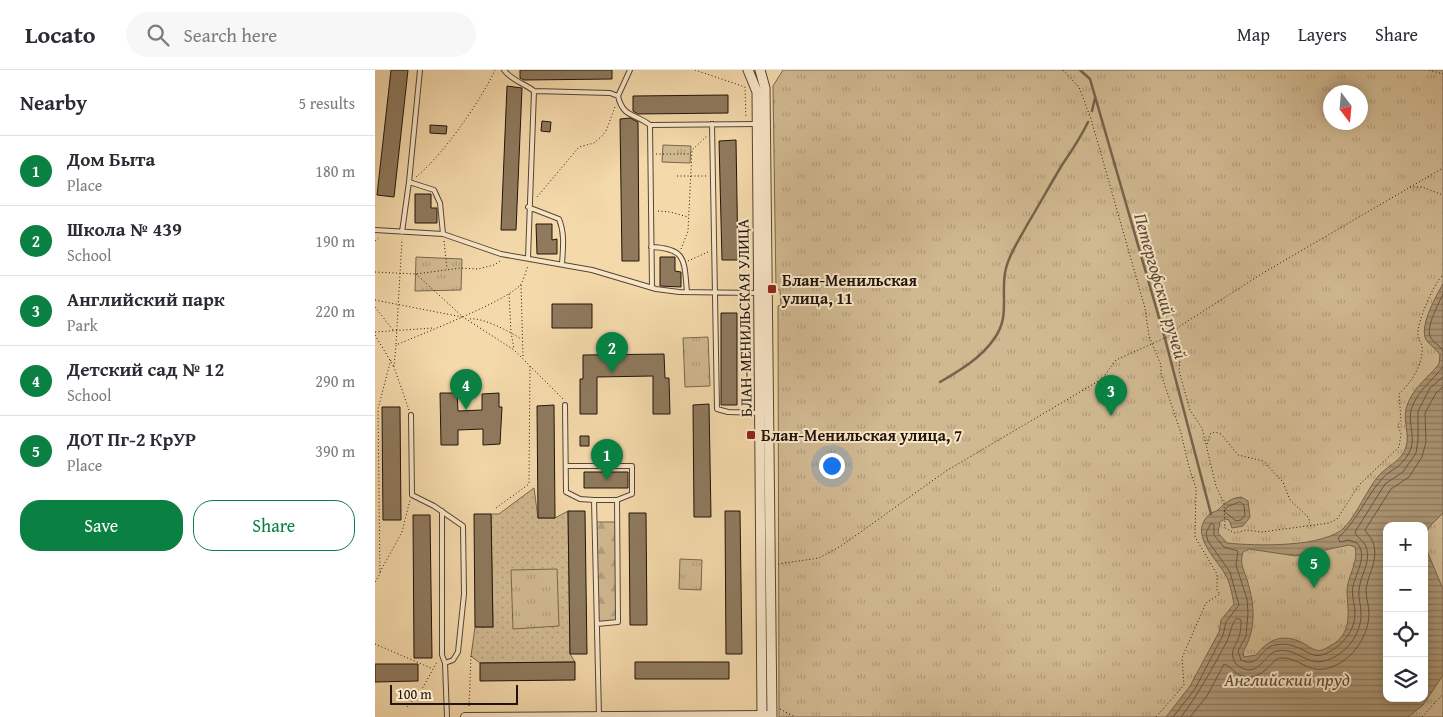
<!DOCTYPE html>
<html lang="en">
<head>
<meta charset="utf-8">
<style>
	body { margin:0; font-family:"Gentium Book Plus",serif; background:#f7f7f7; color:#2b2b33 }
	.controls { position:absolute; right:15px; bottom:15px; display:grid; overflow:hidden; border-radius:10px; box-shadow:0 2px 12px #0003 }
	.controls button { width:45px; height:45px; display:grid; place-items:center; padding:0; border:0; border-bottom:1px solid #e1e1e2; background:#fff; color:#2b2b33; font:25px sans-serif }
	.compass { position:absolute; left:948px; top:15px; width:45px; height:45px; border-radius:50%; background:#fff; box-shadow:0 2px 12px #0003; rotate:164deg }
	.scale { position:absolute; left:15px; bottom:12px; width:128px; box-sizing:border-box; padding-left:5px; border:2px solid #21140a; border-top:0; font-size:14px; line-height:18px; white-space:nowrap; color:#21140a; -webkit-text-stroke:4px #f8e6c8; paint-order:stroke }
	.you { position:absolute; left:456px; top:395px; width:18px; height:18px; margin:-12px; border:4px solid #fff; border-radius:50%; background:#1a73e8; box-shadow:0 0 0 8px #1a73e833 }
	.badge { display:grid; place-items:center; width:32px; height:32px; border-radius:50%; background:#0b8043; color:#fff; font-size:16px; font-weight:700 }
	.pin { position:absolute; translate:-50% -41px; filter:drop-shadow(0 1px 2px #0008) }
	.pin::after { content:''; position:absolute; top:26px; width:18px; height:15px; background:inherit; clip-path:polygon(0 0,100% 0,50% 100%) }
	.list { margin:0; padding:0; list-style:none }
	h2 { display:flex; justify-content:space-between; align-items:center; height:65px; margin:0; padding:0 20px; font-size:21px }
	h2 small { font-size:16px; font-weight:400; color:#7c7c81 }
	.list li { display:grid; grid-template-columns:32px 1fr auto; gap:15px; align-items:center; box-sizing:border-box; height:70px; padding:0 20px; border-top:1px solid #e1e1e2 }
	.list b { display:block; font-size:19px; white-space:nowrap }
	.list p { margin:0; font-size:16px; white-space:nowrap; color:#7c7c81 }
	.list em { font-size:16px; font-style:normal; color:#7c7c81 }
	.actions { display:flex; gap:10px; padding:15px 20px }
	.actions a { flex:1; padding:11px 0; border:1px solid #0b8043; border-radius:20px; text-align:center; font-size:18px; color:#0b8043 }
	.actions .main { background:#0b8043; color:#fff }
	.icon { flex:none; width:28px; height:28px; fill:none; stroke:currentColor; stroke-width:2; stroke-linecap:round; stroke-linejoin:round }
	.map { position:relative; flex:none; width:1068px; height:647px; overflow:hidden }
	header { display:flex; align-items:center; gap:30px; box-sizing:border-box; height:70px; padding:0 25px; background:#fff; border-bottom:1px solid #e1e1e2 }
	header strong { font-size:24px }
	nav { display:flex; gap:28px; margin-inline-start:auto; font-size:18px }
	.search { width:350px; height:45px; background:#f7f7f7; display:flex; align-items:center; gap:12px; box-sizing:border-box; padding:0 18px; border-radius:28px; color:#7c7c81; font-size:19px }
	main { display:flex }
	aside { flex:1; background:#fff }
	.map>svg:first-child { display:block }
	.grass { fill:url(#grass-dots); stroke:#78664d }
	.forest { fill:url(#forest-firs); stroke:#78664d }
	.park { fill:url(#park-tufts); stroke:#78664d; fill-rule:evenodd }
	.water { fill:url(#water-rules); stroke:#74624a; fill-rule:evenodd }
	.lines { fill:none; stroke-linecap:round; stroke-linejoin:round }
	.shore { stroke:#66553f; stroke-width:1 }
	.stream { stroke:#74624a; stroke-width:2.5 }
	.building { fill:#8f7a5e; stroke:#21140a }
	.service-casing { stroke:#564532; stroke-width:6 }
	.minor-casing { stroke:#564532; stroke-width:10 }
	.tertiary-casing { stroke:#564532; stroke-width:11 }
	.path { stroke:#21140a; stroke-width:1; stroke-dasharray:1 2.5; stroke-linecap:butt }
	.service { stroke:#f8e6c8; stroke-width:4 }
	.minor { stroke:#f8e6c8; stroke-width:8 }
	.tertiary { stroke:#f8e6c8; stroke-width:9 }
	.poi-dot { fill:#8f2418; stroke:#f8e6c8; stroke-width:2 }
	.labels { text-anchor:middle; dominant-baseline:central; stroke-width:4; stroke-linejoin:round; paint-order:stroke }
	.poi-label { font-size:16px; font-weight:bold; fill:#21140a; stroke:#f8e6c8; text-anchor:start }
	.street-label { font-size:16px; fill:#21140a; stroke:#f8e6c8 }
	.water-label { font-size:18px; font-style:italic; fill:#594834; stroke:#f8e6c8 }
</style>
</head>
<body>
<header>
<strong>Locato</strong>
<div class="search"><svg class="icon" aria-label="search" viewBox="0 0 24 24"><circle cx="10" cy="10" r="6"/><path d="M15 15l6 6"/></svg>Search here</div>
<nav><a>Map</a><a>Layers</a><a>Share</a></nav>
</header>
<main>
<aside>
<h2>Nearby<small>5 results</small></h2>
<ul class="list">
<li><span class="badge">1</span><div><b>Дом Быта</b><p>Place</p></div><em>180 m</em></li>
<li><span class="badge">2</span><div><b>Школа № 439</b><p>School</p></div><em>190 m</em></li>
<li><span class="badge">3</span><div><b>Английский парк</b><p>Park</p></div><em>220 m</em></li>
<li><span class="badge">4</span><div><b>Детский сад № 12</b><p>School</p></div><em>290 m</em></li>
<li><span class="badge">5</span><div><b>ДОТ Пг-2 КрУР</b><p>Place</p></div><em>390 m</em></li>
</ul>
<div class="actions"><a class="main">Save</a><a>Share</a></div>
</aside>
<div class="map">
<svg width="1068" height="647" viewBox="0 0 1068 647">
	<defs>
		<pattern id="grass-dots" width="8" height="8" patternUnits="userSpaceOnUse" patternTransform="scale(1.25)"><rect width="8" height="8" fill="#d0b890"/><path d="M2 2h.1M6 6h.1" fill="none" stroke="#b29d7b" stroke-width="1.8" stroke-linecap="round"/></pattern>
		<pattern id="forest-firs" width="22" height="20" patternUnits="userSpaceOnUse" patternTransform="scale(1.25)"><rect width="22" height="20" fill="#d0b890"/><path d="M5 1l3.5 6h-7zM16 11l3.5 6h-7z" fill="#b29d7b"/></pattern>
		<pattern id="park-tufts" width="24" height="20" patternUnits="userSpaceOnUse" patternTransform="scale(1.25)"><rect width="24" height="20" fill="#d0b890"/><path d="M3 7l-1-3M5 7V3M7 7l1-3M15 17l-1-3M17 17v-4M19 17l1-3" fill="none" stroke="#b29d7b"/></pattern>
		<pattern id="water-rules" width="6" height="5" patternUnits="userSpaceOnUse" patternTransform="scale(1.25)"><rect width="6" height="5" fill="#ac9674"/><path d="M0 2.5h6" fill="none" stroke="#8c795d"/></pattern>
	</defs>
	<rect width="100%" height="100%" fill="#f4d9ab"/>
	<filter id="stains"><feTurbulence type="fractalNoise" baseFrequency=".004" numOctaves="4"/><feColorMatrix values="0 0 0 0 .2 0 0 0 0 .09 0 0 0 0 .02 0 0 0 .5 -.17"/></filter>
	<radialGradient id="worn" r=".72"><stop offset=".6" stop-color="#630" stop-opacity="0"/><stop offset="1" stop-color="#630" stop-opacity=".3"/></radialGradient>
	<path class="grass" d="M159 418 163 448H180L193 441 195 584 200 592 105 593 96 586 100 557H118L116 444H124Z"/>
	<path class="forest" d="M220 452H242L243 552 222 554Z"/>
	<path class="park" d="M408 0H1068V647H404L403 236 406 235 405 220 401 219 398 16ZM956 22H986V52H956ZM1012 456H1049V628H1012Z
		M288 75 316 76 315 93 287 92Z
		M41 187 87 189 86 220 40 221Z
		M333 267 335 316 310 317 308 268Z
		M305 489 327 490 326 520 304 519Z
		M182 499 184 556 138 559 136 500Z"/>
	<path class="water" d="M1068 214V443L1055 456 1049 466V456H1012V628H1049V474L1068 519V605L1048 635 1033 647H791L815 616 844 562 846 550 859 534C857 524 855 512 850 504 840 487 812 462 836 443 839 442 841 441 843 440 850 433 856 428 866 427L873 431 875 447 868 456 857 458 854 450 850 449 845 452 843 463 852 473C880 476 950 478 970 457 982 443 990 424 1001 409 1010 396 1026 393 1031 377 1035 364 1028 351 1031 339 1036 319 1053 308 1064 294L1065 285C1061 278 1052 274 1050 267 1046 253 1061 226 1068 214ZM974 475 980 477C984 493 972 506 972 522 973 543 978 564 955 576 951 578 946 582 941 580 936 579 932 575 928 573 907 563 894 569 881 585L869 587 868 582C881 560 880 537 873 513 870 501 864 495 868 482L874 479 921 486Z"/>
	<g class="lines">
		<path class="shore" d="M1068 224C1064 233 1051 256 1055 266 1057 272 1065 275 1068 281
			M865 432 869 435 870 445 866 450 861 451 849 441 852 437Z
			M798 647 820 619 848 565 851 552 864 535 855 502 833 471 831 463 836 453 839 455V465L849 477 863 481 861 495 872 529 873 543 871 566 863 581 866 590C884 599 886 577 900 575 915 572 924 578 936 584 942 587 949 585 954 582 969 574 980 560 980 543 980 534 976 525 978 516 981 503 993 485 982 473L974 470 965 472 963 468C982 451 989 430 1006 410 1016 398 1025 400 1035 381 1041 368 1033 353 1036 340 1042 321 1057 311 1068 297
			M806 647C824 623 837 599 851 573 856 564 855 555 862 548L866 550C866 554 866 559 865 563 863 575 852 580 861 594 883 612 889 583 902 581 921 577 932 596 949 591 970 586 987 564 986 543 986 535 983 528 984 520 985 506 995 494 992 480 990 470 982 469 980 462L1010 414 1028 402 1041 383 1043 370V341L1055 318 1068 307
			M815 647 832 626 849 594C856 596 859 604 868 606 890 611 896 588 906 588 923 587 932 602 949 599 974 595 994 568 994 543 994 536 991 528 991 520 993 503 1004 491 998 472 996 467 992 464 990 460L1016 419 1034 407 1047 387 1051 372 1050 343 1061 323 1068 317"/>
		<path class="stream" d="M705 0 715 9 789 265 836 444
			M717 41 720 28
			M565 312C584 301 606 288 619 269 635 247 626 228 630 203 633 186 644 170 652 155 664 135 675 115 687 95 697 80 705 69 713 52"/>
	</g>
	<path class="building" d="M16 0H33L19 127 2 125Z
		M145 0H237V9L149 10 145 8Z
		M132 16 147 18 141 160H126Z
		M353 25V43L263 44 258 41V26Z
		M255 48 263 52 264 191H247L245 49Z
		M167 51 176 52 175 62 166 61Z
		M55 55 72 56 71 64 55 63Z
		M361 70 363 190H347L344 71Z
		M40 124H56V138H62V153H40Z
		M161 154H177V170L182 169V184H162Z
		M285 187H300V201L306 202V217L285 216Z
		M177 234H217V258H177Z
		M346 243H362V335H346Z
		M289 284 290 308H294L295 344H278V306L222 307V344H205V309H208V285Z
		M65 323H82L83 341 107 340V324L124 323V337H127L125 374 108 375V359L83 360V375H66Z
		M334 334 336 447H319L318 335Z
		M179 335 180 448H163L162 336Z
		M7 337H25L26 450H8Z
		M205 366H214V376H205Z
		M209 402H253V418H209Z
		M193 441H210L212 584H195Z
		M350 441H365L367 584H351Z
		M254 443H271L272 555H255Z
		M99 444H116L118 557H100Z
		M38 445H55L57 588H39Z
		M200 592V610L105 611V593Z
		M260 592H354V609H260Z
		M0 594H43V611L0 612Z"/>
	<g class="lines">
		<g class="service-casing">
			<path id="service" d="M45 0 34 112 59 120 65 133 68 164
				M129 0C137 11 149 13 159 21
				M243 26C248 48 260 43 275 55
				M337 54 342 339 353 342 385 343
				M153 137 184 149C190 164 188 178 187 194
				M0 160 68 164 126 184 217 200 281 219 304 222 382 223
				M27 162 34 112
				M276 177C312 178 309 191 312 222
				M153 188 159 21 235 23 243 26 255 0
				M277 217 275 55 383 54
				M190 335 191 422 205 429 219 430 224 646
				M36 345 37 425 59 436 88 456 89 524 83 582 78 590 70 593
				M191 396H257V424L242 430H219
				M67 441V585L70 593 72 647
				M222 554 243 552 242 430"/>
		</g>
		<g class="minor-casing">
			<path id="minor" d="M90 647 397 645"/>
		</g>
		<g class="tertiary-casing">
			<path id="tertiary" d="M373 0 382 22 387 647
				M385 0 390 18 397 647"/>
		</g>
		<path class="path" d="M320 0 370 17 371 48
			M688 0 704 17 716 49 770 238 774 266 786 295V304L806 363 814 397 821 418 820 467 842 504V520L845 524 831 533 807 588 809 615 781 647
			M1054 0 1068 4
			M281 84H316
			M302 106H331
			M41 107C68 85 105 32 120 0
			M1035 117H1047L1068 125
			M162 127 204 77 219 73 227 66 231 61 240 37
			M283 141 295 142 313 147
			M0 171 5 167
			M69 171 72 199
			M306 179 313 161 317 80 332 66
			M313 191 333 182
			M0 202 41 204 86 198 103 199 119 195 127 190
			M41 204 88 247 139 280 188 329
			M146 215 148 286
			M134 224 136 262 139 279
			M0 230 87 247
			M0 237 18 260
			M95 249C107 247 136 262 146 269
			M0 262 58 258
			M0 265 19 297
			M796 265 805 290 804 301 815 340 827 358 841 416 849 433 850 458 860 463 871 460 887 462 954 453 962 449 984 415 1024 377 1026 364 1023 355 1026 350 1024 324C1036 313 1049 293 1047 276 1046 272 1043 269 1043 265 1041 255 1059 212 1068 205
			M21 274 27 169
			M34 340 19 297 21 275C44 265 135 230 146 214 149 209 151 201 153 196
			M832 374 835 364 840 362 846 364 863 385 888 391 908 412 915 430 933 447 935 452 933 454
			M121 438 154 414 155 294
			M403 494 444 488 466 476 571 401 727 309 741 290 792 267 805 256 888 203 1068 98
			M5 502 27 462 35 430
			M0 512 5 504 3 339 16 289
			M0 574 58 599
			M94 636 96 586
			M32 637 46 621 62 592
			M405 639 420 647
			M1047 647 1068 624"/>
		<use href="#service" class="service"/>
		<use href="#minor" class="minor"/>
		<use href="#tertiary" class="tertiary"/>
	</g>
	<g class="poi-dot">
		<rect x="392" y="214" width="10" height="10" rx="2.5"/>
		<rect x="371" y="360" width="10" height="10" rx="2.5"/>
	</g>
	<g class="labels">
		<g class="poi-label">
			<text x="407" y="210">Блан-Менильская<tspan x="407" dy="18">улица, 11</tspan></text>
			<text x="386" y="365">Блан-Менильская улица, 7</text>
		</g>
		<g class="street-label">
			<text transform="translate(369 248) rotate(-91)">БЛАН-МЕНИЛЬСКАЯ УЛИЦА</text>
		</g>
		<g class="water-label">
			<text transform="translate(786 216) rotate(74)">Петергофский ручей</text>
			<text x="912" y="609">Английский пруд</text>
		</g>
	</g>
	<rect width="100%" height="100%" filter="url(#stains)"/>
	<rect width="100%" height="100%" fill="url(#worn)"/>
</svg>
<div class="controls">
<button>+</button>
<button>−</button>
<button><svg class="icon" aria-label="locate" viewBox="0 0 24 24"><circle cx="12" cy="12" r="6"/><path d="M12 2v4M12 18v4M2 12h4M18 12h4"/></svg></button>
<button><svg class="icon" aria-label="layers" viewBox="0 0 24 24"><path d="M12 4l9 5-9 5-9-5zM3 14l9 5 9-5"/></svg></button>
</div>
<svg class="compass" viewBox="-18 -18 36 36"><path d="M0-13l5 13h-10z" fill="#e53935"/><path d="M0 13l5-13h-10z" fill="#7c7c81"/></svg>
<div class="scale">100 m</div>
<div class="you"></div>
<div class="pin badge" style="left:232px;top:410px">1</div>
<div class="pin badge" style="left:237px;top:303px">2</div>
<div class="pin badge" style="left:736px;top:346px">3</div>
<div class="pin badge" style="left:91px;top:340px">4</div>
<div class="pin badge" style="left:939px;top:518px">5</div>
</div>
</main>
</body>
</html>
